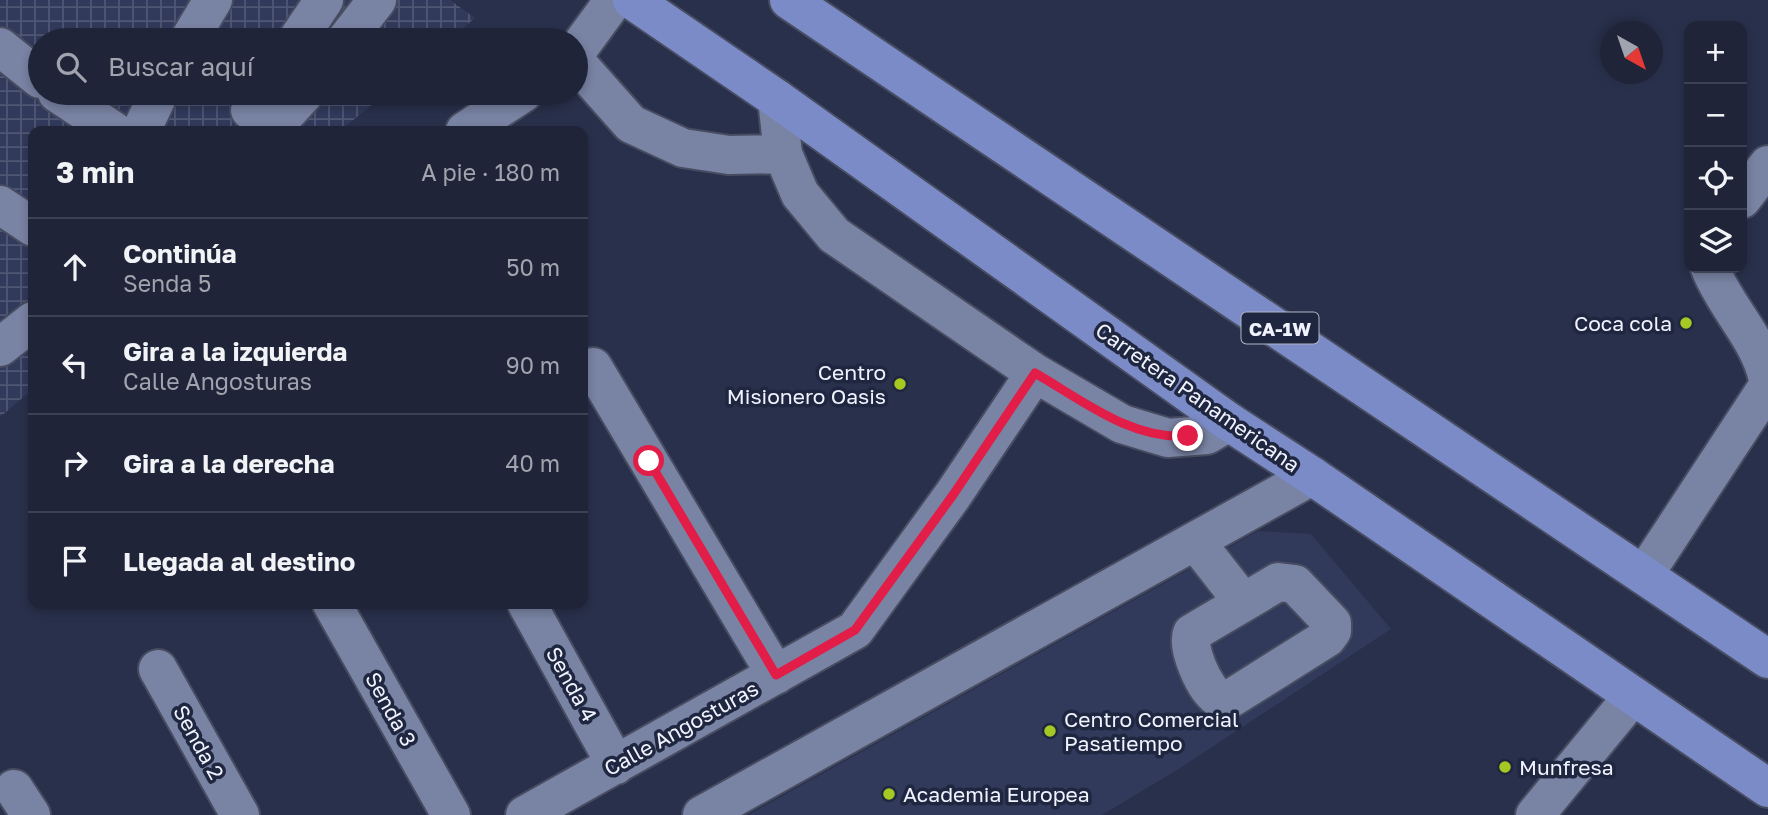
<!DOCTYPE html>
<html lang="es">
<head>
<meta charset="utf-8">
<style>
	body { margin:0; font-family:"Golos Text",sans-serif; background:#2c3043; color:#f1f3f6 }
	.controls { position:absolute; right:21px; top:21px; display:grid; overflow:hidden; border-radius:14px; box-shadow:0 4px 10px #0003 }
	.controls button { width:63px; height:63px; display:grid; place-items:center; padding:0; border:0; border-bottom:2px solid #3c4153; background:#1f2438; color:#f1f3f6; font:35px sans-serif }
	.compass { position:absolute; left:1600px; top:21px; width:63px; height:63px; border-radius:50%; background:#1f2438; box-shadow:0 4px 10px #0003; rotate:140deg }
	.stop { position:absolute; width:21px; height:21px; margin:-16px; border:5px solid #e11d48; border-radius:50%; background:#fff }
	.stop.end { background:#e11d48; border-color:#fff; box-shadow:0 2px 7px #0008 }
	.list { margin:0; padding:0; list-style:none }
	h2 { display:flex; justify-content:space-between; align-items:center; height:91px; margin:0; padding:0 28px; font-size:30px }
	h2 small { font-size:23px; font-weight:400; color:#a1a4ae }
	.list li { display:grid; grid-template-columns:46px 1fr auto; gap:21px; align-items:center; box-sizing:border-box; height:98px; padding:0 28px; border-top:2px solid #3c4153 }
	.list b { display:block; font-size:26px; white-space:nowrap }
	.list p { margin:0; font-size:23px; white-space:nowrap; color:#a1a4ae }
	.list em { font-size:23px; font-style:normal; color:#a1a4ae }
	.icon { flex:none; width:38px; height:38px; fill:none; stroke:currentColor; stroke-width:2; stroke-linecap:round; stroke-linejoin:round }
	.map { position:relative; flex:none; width:1768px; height:815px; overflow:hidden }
	.search { position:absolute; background:#1f2438; box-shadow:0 4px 10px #0003; left:28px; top:28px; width:560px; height:77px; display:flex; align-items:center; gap:18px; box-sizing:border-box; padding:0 24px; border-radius:38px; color:#a1a4ae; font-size:26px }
	.panel { position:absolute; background:#1f2438; box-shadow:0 4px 10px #0003; left:28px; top:126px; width:560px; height:483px; border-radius:14px }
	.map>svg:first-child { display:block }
	.built { fill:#313a5b }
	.industrial { fill:url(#industrial-grid) }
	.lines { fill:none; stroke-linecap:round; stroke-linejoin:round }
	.minor-casing { stroke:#474c61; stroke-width:42 }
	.highway-casing { stroke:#474c61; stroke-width:42 }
	.minor { stroke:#7983a3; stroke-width:38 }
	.highway { stroke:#7a8bc7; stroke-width:38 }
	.route { stroke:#e11d48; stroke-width:9 }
	.poi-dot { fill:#a5c823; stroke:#1f2640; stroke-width:2.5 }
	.labels { text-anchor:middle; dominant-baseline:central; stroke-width:7; stroke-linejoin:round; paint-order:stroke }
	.shield { fill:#1f2640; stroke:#b1b6c5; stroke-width:2 }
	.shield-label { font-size:19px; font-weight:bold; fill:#f0f3fe }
	.poi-label { font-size:21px; fill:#f0f3fe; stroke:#1f2640; text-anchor:start }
	.street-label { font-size:21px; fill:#f0f3fe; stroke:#1f2640 }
</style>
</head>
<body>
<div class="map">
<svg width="1768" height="815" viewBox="0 0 1768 815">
	<defs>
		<pattern id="industrial-grid" width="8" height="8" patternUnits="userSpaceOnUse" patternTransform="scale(1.75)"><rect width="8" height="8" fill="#313a5b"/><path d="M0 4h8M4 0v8" fill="none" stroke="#4f5774"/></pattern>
	</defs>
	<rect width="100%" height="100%" fill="#29304b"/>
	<path class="built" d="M1258 531 1311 534 1391 629 1182 767 1102 815H748Z"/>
	<path class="industrial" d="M0 0H450L475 18 448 40H40V93H386L340 131H33V389L0 417Z"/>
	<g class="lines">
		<g class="minor-casing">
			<path id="minor" d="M189 40 213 0
				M297 40 324 0
				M346 40 377 0
				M0 47 40 79
				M576 52 614 0
				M576 62 631 124 683 148 729 155 783 154
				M57 93 114 131
				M777 99 783 154 800 194 834 235 1035 373 1122 424 1168 438 1207 435 1229 422
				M250 110 261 93
				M141 131 159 93
				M270 131 305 93
				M465 131 523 93
				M1742 199 1768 165
				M0 205 33 227
				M1710 268C1725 307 1760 339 1768 380
				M0 347 33 321
				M593 367 776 675
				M1196 542 1243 602
				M1644 575 1768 386
				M1278 582 1295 584 1332 623V631L1327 638 1233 697C1227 700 1223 701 1217 697 1204 688 1186 647 1192 633Z
				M332 604 451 815
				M527 604 616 765
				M158 669 240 815
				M14 789 31 815
				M525 815 855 630 953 495 1035 373
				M702 815 1312 476
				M1535 815 1633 696"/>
		</g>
		<g class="highway-casing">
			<path id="highway" d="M632 0 777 99 1229 422 1312 476 1768 788
				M789 0 1768 659"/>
		</g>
		<use href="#minor" class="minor"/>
		<use href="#highway" class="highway"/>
	</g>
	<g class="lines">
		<path class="route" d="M649 461 776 675 855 630 953 495 1035 373C1082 400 1131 440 1188 436"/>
	</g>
	<g class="poi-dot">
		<circle cx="1686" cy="323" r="7"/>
		<circle cx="900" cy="384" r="7"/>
		<circle cx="1050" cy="731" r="7"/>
		<circle cx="1505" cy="767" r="7"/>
		<circle cx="889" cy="794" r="7"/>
	</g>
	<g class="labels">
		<rect class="shield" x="1241.5" y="312.5" width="77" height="31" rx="5"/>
		<g class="shield-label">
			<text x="1280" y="328">CA-1W</text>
		</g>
		<g class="poi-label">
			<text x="1672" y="323" text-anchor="end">Coca cola</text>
			<text x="886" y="372" text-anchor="end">Centro<tspan x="886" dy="24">Misionero Oasis</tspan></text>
			<text x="1064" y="719">Centro Comercial<tspan x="1064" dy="24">Pasatiempo</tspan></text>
			<text x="1519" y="767">Munfresa</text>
			<text x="903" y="794">Academia Europea</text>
		</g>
		<g class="street-label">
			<text transform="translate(1198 397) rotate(35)">Carretera Panamericana</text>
			<text transform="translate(572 684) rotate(61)">Senda 4</text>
			<text transform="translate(391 709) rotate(61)">Senda 3</text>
			<text transform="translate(681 728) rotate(-29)">Calle Angosturas</text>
			<text transform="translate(199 742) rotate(61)">Senda 2</text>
		</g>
	</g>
</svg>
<div class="controls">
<button>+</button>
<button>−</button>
<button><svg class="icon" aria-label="locate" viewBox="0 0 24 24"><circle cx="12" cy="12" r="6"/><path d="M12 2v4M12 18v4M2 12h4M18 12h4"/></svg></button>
<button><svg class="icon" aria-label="layers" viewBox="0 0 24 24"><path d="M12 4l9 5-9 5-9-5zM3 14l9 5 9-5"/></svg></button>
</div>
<svg class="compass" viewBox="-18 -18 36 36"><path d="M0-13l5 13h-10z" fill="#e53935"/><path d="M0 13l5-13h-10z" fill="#a1a4ae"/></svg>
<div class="stop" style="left:649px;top:461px"></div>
<div class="stop end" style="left:1188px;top:436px"></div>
<div class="search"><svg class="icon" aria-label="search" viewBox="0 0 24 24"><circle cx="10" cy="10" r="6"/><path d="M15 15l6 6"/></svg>Buscar aquí</div>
<section class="panel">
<h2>3 min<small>A pie · 180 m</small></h2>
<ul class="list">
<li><svg class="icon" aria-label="ahead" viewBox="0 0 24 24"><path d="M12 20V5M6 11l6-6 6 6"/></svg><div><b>Continúa</b><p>Senda 5</p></div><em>50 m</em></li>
<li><svg class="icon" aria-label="left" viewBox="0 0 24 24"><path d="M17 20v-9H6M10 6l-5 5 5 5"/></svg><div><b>Gira a la izquierda</b><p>Calle Angosturas</p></div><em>90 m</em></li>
<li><svg class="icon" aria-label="right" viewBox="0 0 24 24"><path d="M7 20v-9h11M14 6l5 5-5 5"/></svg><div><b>Gira a la derecha</b></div><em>40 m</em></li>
<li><svg class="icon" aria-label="arrive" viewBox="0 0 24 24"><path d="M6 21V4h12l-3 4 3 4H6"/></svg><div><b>Llegada al destino</b></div></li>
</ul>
</section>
</div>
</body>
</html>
